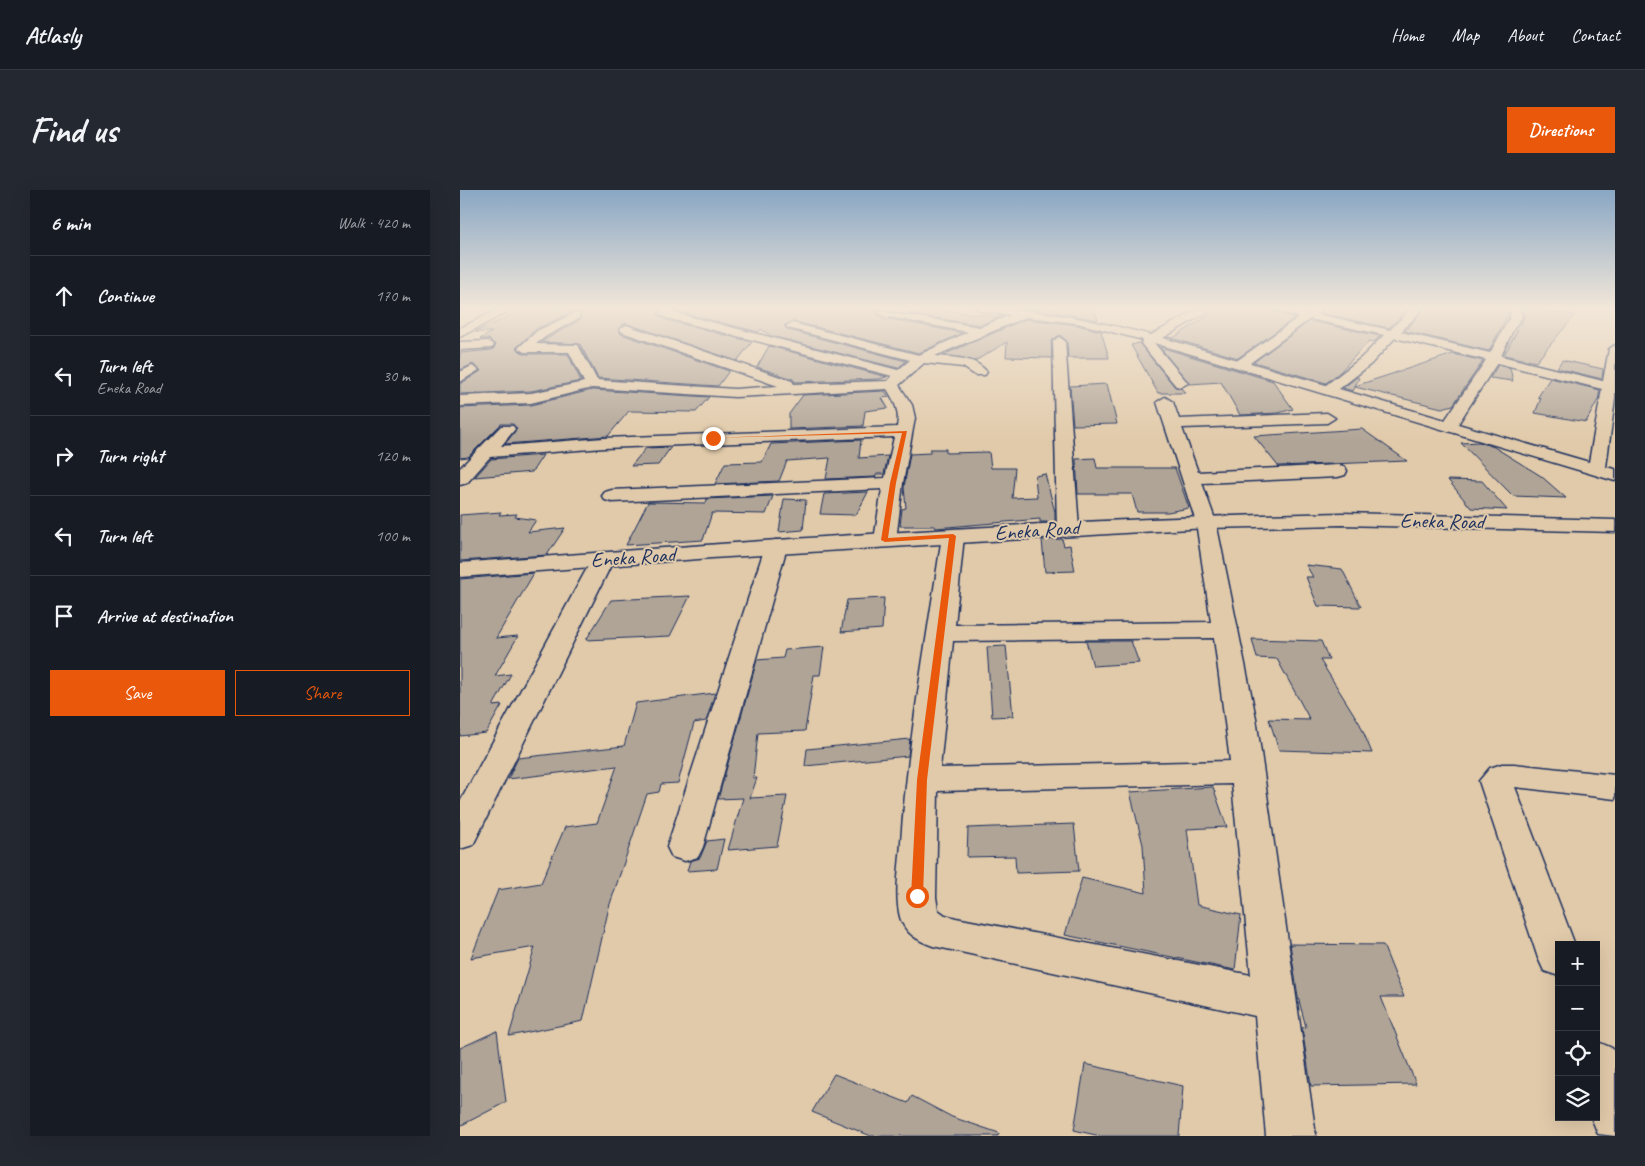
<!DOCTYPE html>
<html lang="en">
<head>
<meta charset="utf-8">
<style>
	body { margin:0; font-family:Caveat,sans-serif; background:#242831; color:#f1f3f6 }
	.controls { position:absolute; right:15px; bottom:15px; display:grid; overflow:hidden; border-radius:0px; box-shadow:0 5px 20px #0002 }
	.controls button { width:45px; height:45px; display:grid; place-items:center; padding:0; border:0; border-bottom:1px solid #363941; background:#171b24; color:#f1f3f6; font:25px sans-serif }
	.stop { position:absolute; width:15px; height:15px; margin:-11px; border:4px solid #ea580c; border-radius:50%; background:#fff }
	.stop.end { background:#ea580c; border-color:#fff; box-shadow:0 1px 5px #0008 }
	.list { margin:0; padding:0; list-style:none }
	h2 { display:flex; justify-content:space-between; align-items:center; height:65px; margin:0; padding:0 20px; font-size:21px }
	h2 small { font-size:16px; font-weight:400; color:#9ea1a6 }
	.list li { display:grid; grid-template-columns:32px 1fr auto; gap:15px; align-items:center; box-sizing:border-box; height:80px; padding:0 20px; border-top:1px solid #363941 }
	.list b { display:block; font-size:19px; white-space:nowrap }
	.list p { margin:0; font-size:16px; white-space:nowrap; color:#9ea1a6 }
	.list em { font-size:16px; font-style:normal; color:#9ea1a6 }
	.actions { display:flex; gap:10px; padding:15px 20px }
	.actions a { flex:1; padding:11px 0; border:1px solid #ea580c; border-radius:0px; text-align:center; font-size:18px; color:#ea580c }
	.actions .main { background:#ea580c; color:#fff }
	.icon { flex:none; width:28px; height:28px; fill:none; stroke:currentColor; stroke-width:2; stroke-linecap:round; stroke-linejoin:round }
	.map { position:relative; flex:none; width:1155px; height:946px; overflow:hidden; border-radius:0px }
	header { display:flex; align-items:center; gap:30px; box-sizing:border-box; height:70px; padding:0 25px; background:#171b24; border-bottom:1px solid #363941 }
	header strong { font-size:24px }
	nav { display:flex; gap:28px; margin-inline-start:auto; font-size:18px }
	.intro { display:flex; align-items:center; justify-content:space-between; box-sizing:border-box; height:120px; padding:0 30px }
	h1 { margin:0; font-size:35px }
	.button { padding:12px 22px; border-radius:0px; background:#ea580c; color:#fff; font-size:18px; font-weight:700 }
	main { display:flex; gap:30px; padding:0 30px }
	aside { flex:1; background:#171b24; border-radius:0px; box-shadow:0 5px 20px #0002 }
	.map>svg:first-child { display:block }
	.building { fill:#b0a497; stroke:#1b2f5e }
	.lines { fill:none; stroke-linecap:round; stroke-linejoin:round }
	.minor-casing { stroke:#1b2f5e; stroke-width:3 }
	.major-casing { stroke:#1b2f5e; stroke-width:3 }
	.minor { fill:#e1caaa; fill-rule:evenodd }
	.major { fill:#e1caaa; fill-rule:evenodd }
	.route { fill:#ea580c }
	.labels { text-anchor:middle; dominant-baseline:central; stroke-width:4; stroke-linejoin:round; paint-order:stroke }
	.far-street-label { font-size:21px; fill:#1b2f5e; stroke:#e1caaa }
</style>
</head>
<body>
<header>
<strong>Atlasly</strong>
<nav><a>Home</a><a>Map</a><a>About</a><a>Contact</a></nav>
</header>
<div class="intro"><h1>Find us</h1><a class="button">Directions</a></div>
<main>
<aside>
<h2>6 min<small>Walk · 420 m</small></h2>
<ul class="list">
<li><svg class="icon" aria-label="ahead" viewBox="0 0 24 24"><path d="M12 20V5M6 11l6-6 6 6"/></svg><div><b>Continue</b></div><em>170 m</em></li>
<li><svg class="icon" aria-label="left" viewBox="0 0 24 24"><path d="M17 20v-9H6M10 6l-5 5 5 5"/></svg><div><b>Turn left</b><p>Eneka Road</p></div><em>30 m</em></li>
<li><svg class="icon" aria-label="right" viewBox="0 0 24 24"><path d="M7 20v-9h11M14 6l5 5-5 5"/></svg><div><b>Turn right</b></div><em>120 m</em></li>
<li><svg class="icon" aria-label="left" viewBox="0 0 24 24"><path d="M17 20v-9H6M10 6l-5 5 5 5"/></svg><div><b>Turn left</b></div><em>100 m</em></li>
<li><svg class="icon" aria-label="arrive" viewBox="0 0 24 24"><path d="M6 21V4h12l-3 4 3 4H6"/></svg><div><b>Arrive at destination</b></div></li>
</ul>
<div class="actions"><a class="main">Save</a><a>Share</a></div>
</aside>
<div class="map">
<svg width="1155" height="946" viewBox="0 0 1155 946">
	<rect width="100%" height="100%" fill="#e1caaa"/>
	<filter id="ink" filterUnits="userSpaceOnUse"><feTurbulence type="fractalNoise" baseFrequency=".02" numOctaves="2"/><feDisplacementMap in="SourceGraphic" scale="10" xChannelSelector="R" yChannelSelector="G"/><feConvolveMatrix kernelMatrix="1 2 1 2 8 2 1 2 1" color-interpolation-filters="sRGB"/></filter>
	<g filter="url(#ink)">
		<path class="building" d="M201 118 197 124 206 130 292 152 277 171 165 133 158 139 161 144 269 181 258 196 138 188 120 154 81 152 120 130V123L114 121 76 139 56 158 64 164H108L121 191 71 201 0 204V194L21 181 13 174 0 180V163L32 160 36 156 29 149H20L32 142H15L65 119Z
			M216 118H423L416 123 424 130 430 129 502 143 459 163 332 131 324 136 328 140 446 171 438 178 311 146 301 139 299 142 215 121Z
			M469 118 538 127V125L544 126 520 135 449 124Z
			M561 118H634L638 130 605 124Z
			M781 118H806L835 128 778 168 708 147 713 148 759 119 777 121Z
			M864 118H949L929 138 860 123Z
			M965 118H1046L1049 122 1029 161 945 141Z
			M1062 118 1115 125 1076 172 1044 165 1064 128Z
			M566 129 617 135 641 141 649 168H608L607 151 600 145 591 151 592 168 546 167 547 152 515 171 483 165Z
			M850 131 920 146 914 152 909 151 880 182 866 193 794 172Z
			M679 153 715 197 722 199 725 203H698L671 155Z
			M309 156 427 187 419 189 335 192 333 189 297 177Z
			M700 157 813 191 833 219 818 223 780 225 761 192 729 194Z
			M993 164 1023 171 993 215 982 218 895 197 893 201 883 198 897 187 899 188 895 196Z
			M1102 170 1143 179 1142 189 1097 178Z
			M1038 175 1050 178 1053 191 1030 188Z
			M1090 188 1140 200 1138 210 1126 232 1075 223 1081 208 1078 207Z
			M647 194 657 234 613 235 610 196Z
			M132 200 249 207 236 222 169 221 148 246 45 254 57 239 53 234H41L8 267 0 268V218L71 215Z
			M425 201 429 207 422 208 428 218 405 221 403 236 329 239V224L343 205Z
			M902 239 947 271 818 276 794 246Z
			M401 250 399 268 428 266 424 284H417L415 287 366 289 370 268 327 271 319 291 255 294 265 273 302 272 311 254Z
			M1019 252 1034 257 1081 286 1106 308 1053 306 1001 253Z
			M211 257 198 275 171 276 186 258Z
			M470 259H486V263L529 262 531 278H555L552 308 577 307 575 286 585 284 595 322V332H580V329L476 338 475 336H440L442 319 446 318 444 297 450 264 470 263Z
			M83 265 72 282 15 287 31 269Z
			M635 268 637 278H715L729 318 708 322H677L672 304H618L616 269Z
			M988 290 1022 291 1047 320 1011 318Z
			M408 302 396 325 360 324 364 304Z
			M313 306 306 324 252 323 243 350 166 355 188 312 246 313 247 309Z
			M324 309 346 310 343 340 319 342Z
			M41 322 39 325 57 324 55 327 76 330 68 342 105 338 87 365 0 371V325Z
			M602 349 604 356 610 355 615 381 585 382 582 350Z
			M846 375 882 379 901 417 858 416 846 387H853Z
			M74 383 36 448 58 446 35 486 51 484 33 516 42 515 26 543 0 546V389Z
			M230 406 210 446 126 450 151 410Z
			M424 408 422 439 381 442 387 410Z
			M792 449 861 451 869 470H860L900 534 912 563 819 560 809 529 850 530 817 469 797 468Z
			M626 451H671L679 473 633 476Z
			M546 456 553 526 532 527 527 457Z
			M364 457 360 485H354L345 541 298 543 293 588H297L290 608 327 606 317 656 268 660 283 608 258 609 297 470 323 468 325 460Z
			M255 503 246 531 234 533 218 593 201 594 199 602 187 604 149 717 123 831 49 846 75 757 11 768 38 700 81 693 105 637 137 633 157 576 48 589 58 568 164 556 176 513Z
			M450 549 448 566 345 576 347 559Z
			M753 597 767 637 727 639 737 715 781 725 775 780 605 745 622 688 686 703 683 655 670 602Z
			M614 634 619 681 556 683 555 666 507 667 508 638Z
			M264 649 257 679 227 681 230 671 240 668 247 651Z
			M830 754 923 755 944 807H921L956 894 851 896 842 838 846 837 838 807Z
			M37 841 46 912 0 936V858Z
			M625 874 723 896 719 946H640L614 940Z
			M374 884 448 913 452 906 492 927 539 943 538 946H411L352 922Z"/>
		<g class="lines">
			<g class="minor-casing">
				<path id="minor" d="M41 118H55L0 147V138Z
					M203 118H214L212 122 438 180 450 170 328 138 326 136 332 133 459 165 508 142 424 126 418 123 420 121 520 137 551 125 521 121 516 118C576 118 633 130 691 145L740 118H754L703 148 778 170 839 127 808 118H829L846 122 851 118H862L857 124 930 140 952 118H963L941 142 1030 163 1050 127 1051 122 1048 118H1060L1062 127 1053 140 1041 166 1143 191 1149 159 1155 155V209L1146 277 1155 279V291L694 153 728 193 721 197 716 196 683 156 681 153 683 150 617 133 566 127 475 166C493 168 514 166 527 182L525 185H515L503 177 464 173 439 195 452 215 455 228 443 293 436 350 433 355 425 357 417 355 414 350 422 299 152 312 145 310 142 306 145 302 152 300 425 288 434 247 144 258 30 267 7 293 0 295V278L41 236H53L55 239 41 256 144 248 437 237C440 222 435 212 427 199L275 207 132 198 71 213 0 216V206L71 203 124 192 109 162H64L58 158 77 141 115 123 119 124V128L85 147 76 154 118 155 137 190 275 199 318 196 162 142 160 139 166 135 332 191 334 194 428 191 432 186 207 128 199 124ZM850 129 924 145 901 168 866 195 790 173ZM935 148 1026 170 985 230 879 199 911 174ZM1037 173 1142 199 1129 272 998 234Z
					M599 147 605 151 619 338 615 342 608 344 601 342 597 338 593 151Z
					M28 151 34 155 32 158 0 160V152Z
					M12 176 19 180 0 192V182Z
					M705 207 713 212 719 229 867 223 875 228 867 233 722 238 738 282 878 275 885 277 887 281 885 285 878 287 742 293 756 332 796 528 856 946H806L795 826 473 756C459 751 445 744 440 727 434 704 440 675 441 652 448 549 467 448 482 346L485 341 493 340 501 341 504 346 495 435 751 432 736 332 697 212ZM754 448 770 571 480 578 493 451ZM772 594 791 785 496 728 485 725 478 720 476 707 478 601Z
					M316 350 324 352 327 357 243 657 238 667 225 671 212 667 207 657 305 357 308 352Z
					M143 362 151 364 154 369 18 645 13 655 0 659V612L132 369 135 364Z
					M1042 574H1054L1155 585V609L1055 597 1115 755H1099V786L1084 781 1078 768 1019 591 1030 578Z
					M1136 851 1152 858 1155 864V946L1138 944 1131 927H1136Z"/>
			</g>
			<g class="major-casing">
				<path id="major" d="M882 323 1155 330V342L882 335 746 338 252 368 0 387V373C294 351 588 329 882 323Z"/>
			</g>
			<use href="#minor" class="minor"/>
			<use href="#major" class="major"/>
		</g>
	</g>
	<linearGradient id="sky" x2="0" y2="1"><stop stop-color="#89a7c4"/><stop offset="0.47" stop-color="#f2e7d9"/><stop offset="1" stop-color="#f2e7d9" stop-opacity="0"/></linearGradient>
	<rect width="1155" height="251" fill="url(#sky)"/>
	<path class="route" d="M447 241 436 293 428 348 493 344 496 346 467 590 463 706 457 711 451 706 457 590 489 348 425 352 421 350 430 293 442 243 250 248Z"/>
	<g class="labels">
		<g class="far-street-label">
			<text transform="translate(982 331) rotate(1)">Eneka Road</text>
			<text transform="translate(577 340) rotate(-4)">Eneka Road</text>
			<text transform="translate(173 367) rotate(-4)">Eneka Road</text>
		</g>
	</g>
</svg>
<div class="controls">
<button>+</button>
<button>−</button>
<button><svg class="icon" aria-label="locate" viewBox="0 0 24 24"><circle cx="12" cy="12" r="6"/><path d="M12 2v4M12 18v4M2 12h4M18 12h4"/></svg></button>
<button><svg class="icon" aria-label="layers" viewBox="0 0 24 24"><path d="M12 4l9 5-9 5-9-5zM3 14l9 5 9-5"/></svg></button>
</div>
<div class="stop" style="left:457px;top:706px"></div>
<div class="stop end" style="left:253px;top:248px"></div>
</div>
</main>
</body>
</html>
